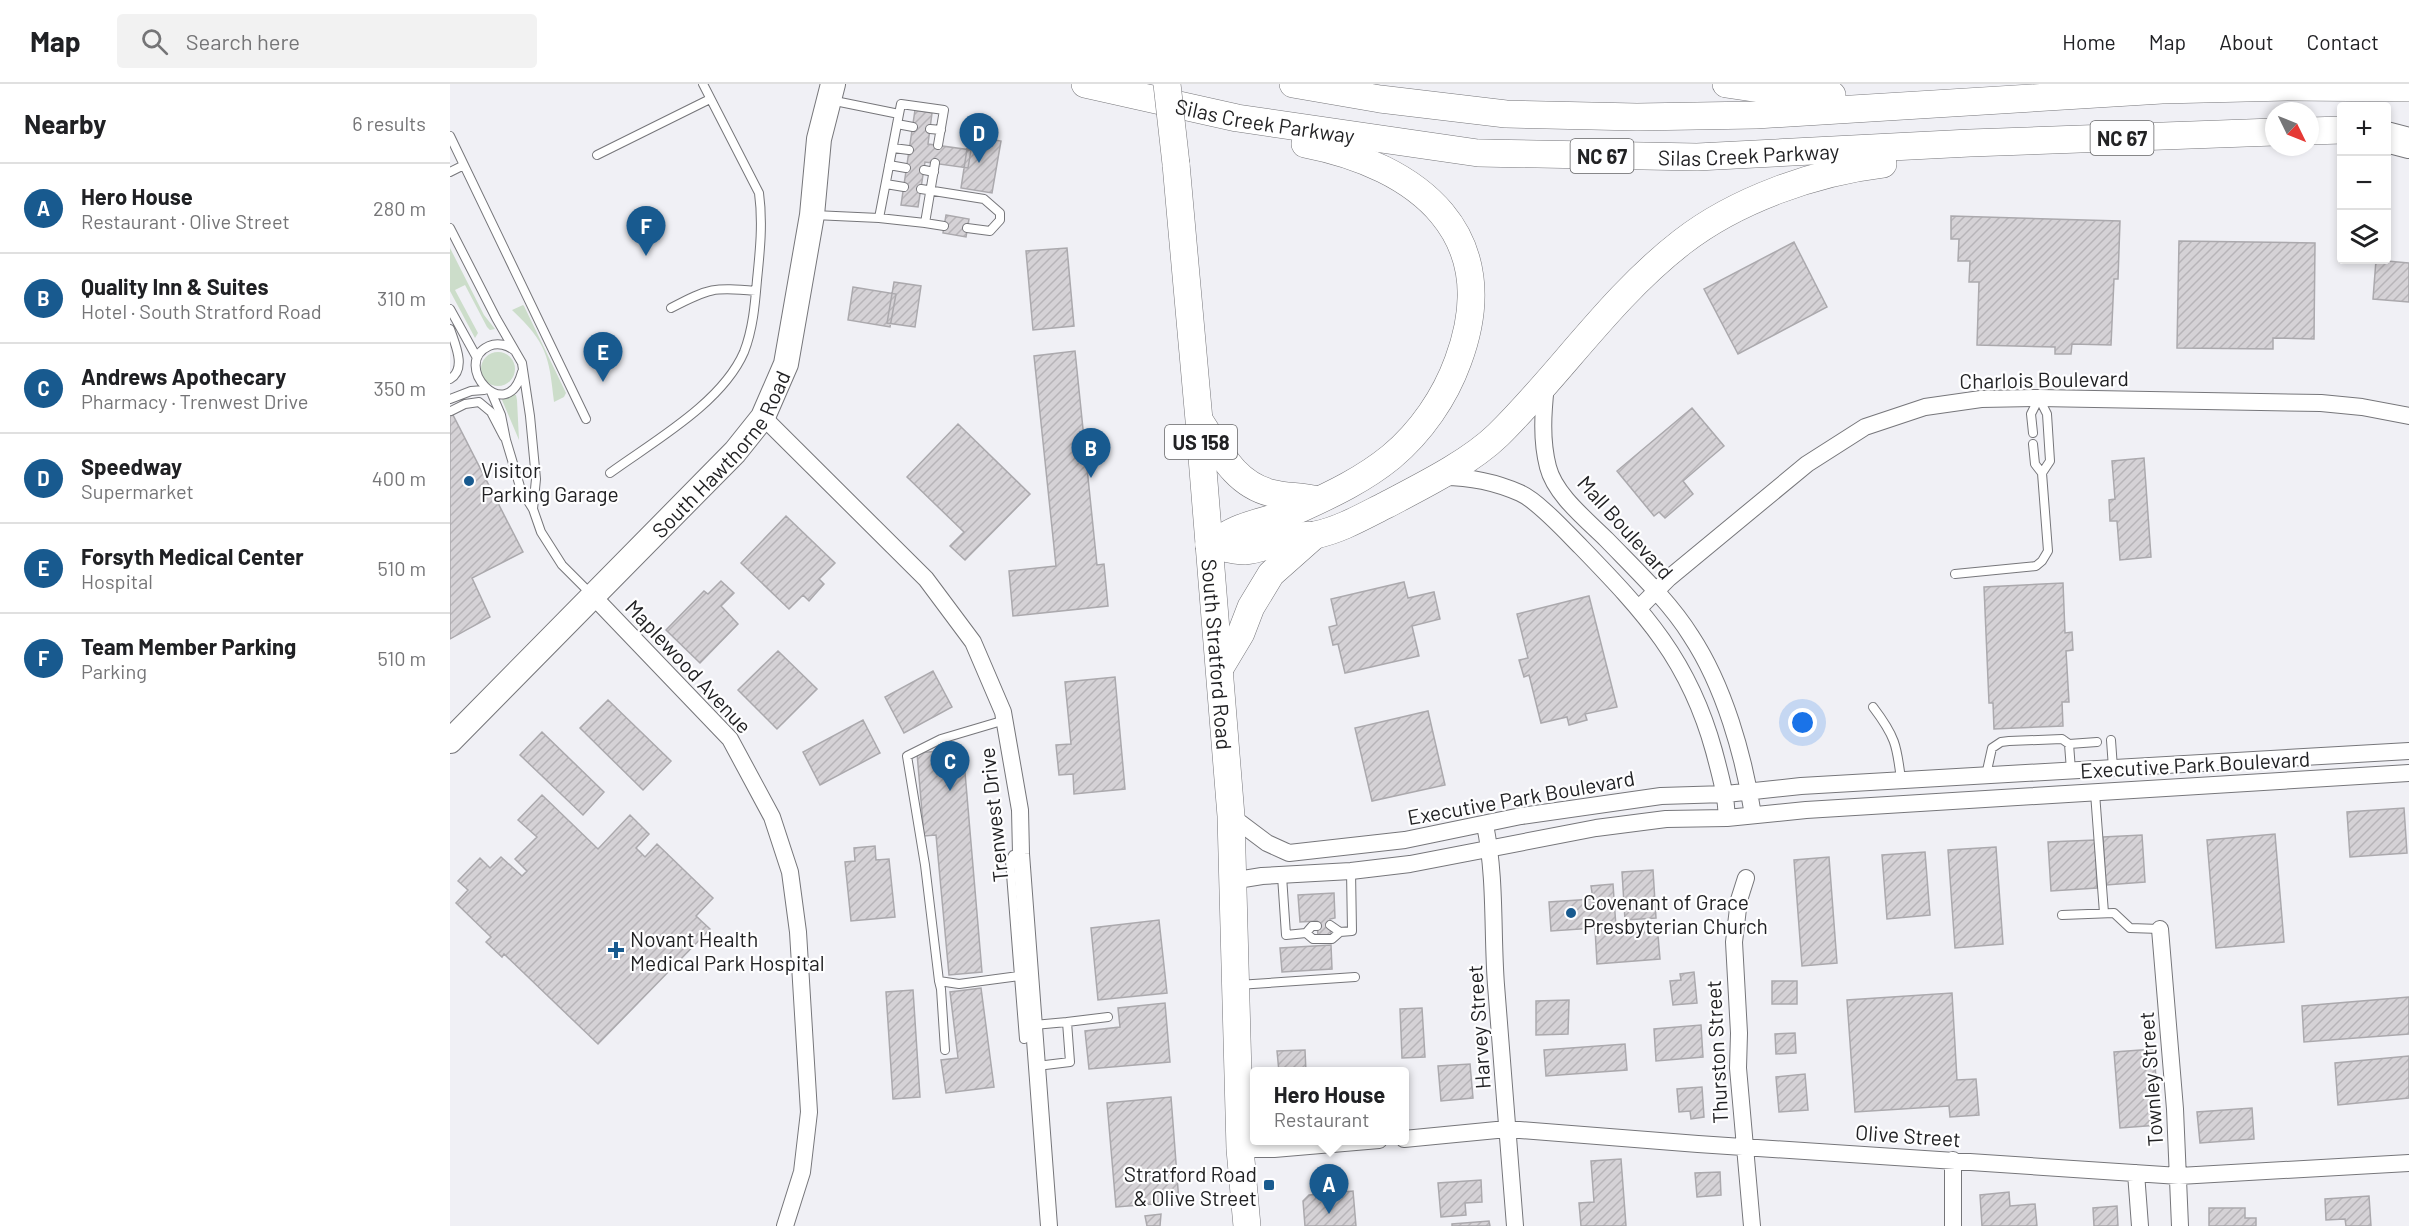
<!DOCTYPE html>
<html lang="en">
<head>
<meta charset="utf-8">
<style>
	body { margin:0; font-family:Barlow,sans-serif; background:#f2f2f2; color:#202124 }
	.controls { position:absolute; right:18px; top:18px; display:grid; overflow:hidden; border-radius:6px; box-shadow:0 3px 9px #0003 }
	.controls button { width:54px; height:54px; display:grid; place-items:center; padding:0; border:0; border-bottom:2px solid #e0e0e0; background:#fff; color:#202124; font:30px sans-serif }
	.compass { position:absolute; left:1815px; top:18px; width:54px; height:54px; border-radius:50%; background:#fff; box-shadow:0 3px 9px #0003; rotate:133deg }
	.you { position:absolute; left:1353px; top:639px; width:21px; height:21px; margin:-15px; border:4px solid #fff; border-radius:50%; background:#1a73e8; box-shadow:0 0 0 9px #1a73e833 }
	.badge { display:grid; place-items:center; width:39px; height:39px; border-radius:50%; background:#185a8f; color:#fff; font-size:20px; font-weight:700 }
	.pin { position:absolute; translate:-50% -50px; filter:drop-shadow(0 2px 3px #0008) }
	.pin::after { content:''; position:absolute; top:32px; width:21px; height:18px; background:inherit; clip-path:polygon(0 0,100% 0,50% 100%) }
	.popup { position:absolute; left:800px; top:983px; width:159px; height:78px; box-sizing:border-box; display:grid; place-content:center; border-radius:6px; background:#fff; filter:drop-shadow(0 2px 4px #0005); font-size:20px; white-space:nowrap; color:#757577 }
	.popup b { font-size:22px; color:#202124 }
	.popup::after { content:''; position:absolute; left:50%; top:100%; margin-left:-12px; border:12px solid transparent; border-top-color:#fff }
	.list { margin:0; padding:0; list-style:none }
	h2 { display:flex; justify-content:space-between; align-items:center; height:78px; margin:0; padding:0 24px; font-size:26px }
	h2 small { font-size:20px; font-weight:400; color:#757577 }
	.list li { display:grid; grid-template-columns:39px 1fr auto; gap:18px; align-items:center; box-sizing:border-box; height:90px; padding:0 24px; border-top:2px solid #e0e0e0 }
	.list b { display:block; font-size:22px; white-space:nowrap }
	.list p { margin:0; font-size:20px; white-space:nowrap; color:#757577 }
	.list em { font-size:20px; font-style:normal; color:#757577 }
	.icon { flex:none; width:33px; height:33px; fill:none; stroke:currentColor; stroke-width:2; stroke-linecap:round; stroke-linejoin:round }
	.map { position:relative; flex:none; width:1959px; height:1142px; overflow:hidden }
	header { display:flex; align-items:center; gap:36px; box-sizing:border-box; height:84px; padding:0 30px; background:#fff; border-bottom:2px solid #e0e0e0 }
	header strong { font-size:28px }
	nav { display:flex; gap:33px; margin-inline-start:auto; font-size:21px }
	.search { width:420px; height:54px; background:#f2f2f2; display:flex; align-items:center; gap:15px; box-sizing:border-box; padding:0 21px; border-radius:6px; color:#757577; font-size:22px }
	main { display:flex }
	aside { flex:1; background:#fff }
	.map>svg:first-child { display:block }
	.green { fill:#ccddca }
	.building { fill:url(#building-hatch); stroke:#aba9ad; stroke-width:1.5 }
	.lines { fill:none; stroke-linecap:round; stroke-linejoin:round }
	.service-casing { stroke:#76767a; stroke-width:10 }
	.minor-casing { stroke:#76767a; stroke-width:18 }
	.secondary-casing { stroke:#76767a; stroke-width:26 }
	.primary-casing { stroke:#76767a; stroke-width:28 }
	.motorway-casing { stroke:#76767a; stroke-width:32 }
	.service { stroke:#fff; stroke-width:8 }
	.minor { stroke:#fff; stroke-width:16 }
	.secondary { stroke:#fff; stroke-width:24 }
	.primary { stroke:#fff; stroke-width:27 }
	.motorway { stroke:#fff; stroke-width:30 }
	.primary-bridge-casing { stroke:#76767a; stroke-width:28; stroke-linecap:butt }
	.primary-bridge { stroke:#fff; stroke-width:27 }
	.poi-dot { fill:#185a8f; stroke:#fefeff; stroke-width:2 }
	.labels { text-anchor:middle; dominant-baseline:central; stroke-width:4.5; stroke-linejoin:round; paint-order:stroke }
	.shield { fill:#fefeff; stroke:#646466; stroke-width:1.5 }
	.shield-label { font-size:20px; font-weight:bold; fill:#222224 }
	.street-label { font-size:21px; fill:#222224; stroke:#fefeff }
	.poi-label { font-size:21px; fill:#222224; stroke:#fefeff; text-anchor:start }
</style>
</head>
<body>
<header>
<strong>Map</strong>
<div class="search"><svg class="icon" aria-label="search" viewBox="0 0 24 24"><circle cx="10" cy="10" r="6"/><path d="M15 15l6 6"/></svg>Search here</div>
<nav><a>Home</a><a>Map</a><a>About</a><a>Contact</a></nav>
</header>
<main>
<aside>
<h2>Nearby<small>6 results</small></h2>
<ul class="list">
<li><span class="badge">A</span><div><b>Hero House</b><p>Restaurant · Olive Street</p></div><em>280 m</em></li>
<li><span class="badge">B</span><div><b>Quality Inn &amp; Suites</b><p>Hotel · South Stratford Road</p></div><em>310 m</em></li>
<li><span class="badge">C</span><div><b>Andrews Apothecary</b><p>Pharmacy · Trenwest Drive</p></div><em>350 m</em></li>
<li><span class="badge">D</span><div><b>Speedway</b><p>Supermarket</p></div><em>400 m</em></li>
<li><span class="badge">E</span><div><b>Forsyth Medical Center</b><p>Hospital</p></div><em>510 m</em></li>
<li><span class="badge">F</span><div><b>Team Member Parking</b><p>Parking</p></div><em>510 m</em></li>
</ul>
</aside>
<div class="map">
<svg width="1959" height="1142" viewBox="0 0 1959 1142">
	<defs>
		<pattern id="building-hatch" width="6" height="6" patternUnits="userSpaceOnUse" patternTransform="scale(1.5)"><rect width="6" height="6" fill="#d5d2d6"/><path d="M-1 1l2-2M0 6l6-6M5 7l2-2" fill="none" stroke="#b7b4b8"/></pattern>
	</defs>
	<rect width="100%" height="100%" fill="#f0f0f5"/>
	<path class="green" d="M0 164 34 231 45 245 40 246 37 243 15 201 5 206 28 249 25 254 0 207Z
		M73 221 74 222 116 309 114 313 104 318C99 272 97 259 62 226Z
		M31 285a17 17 0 1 1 34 0a17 17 0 1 1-34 0Z
		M63 311H66L67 316 69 356 52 316 54 313Z"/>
	<path class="building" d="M465 26 482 29 478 60 521 66 518 84 475 78 468 123 451 121Z
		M519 52 551 57 542 109 511 104Z
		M496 131 519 135 516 153 493 149Z
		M1501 132 1670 137 1668 195H1664L1661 261 1622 260 1621 270H1605V263L1527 261 1529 198H1519L1520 177H1508L1509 155H1501Z
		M1729 157 1865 159 1864 255 1823 254V265L1727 264Z
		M1344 158 1377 223 1288 270 1254 205Z
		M617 164 624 242 583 246 576 167Z
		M1926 176 1959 179V218L1923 215Z
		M444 198 471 202 465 243 437 239Z
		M403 203 446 210 440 243 398 236Z
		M625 267 647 481 654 480 658 522 563 532 559 487 606 482 584 272Z
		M1242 324 1274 362 1233 397 1243 410 1215 434 1209 428 1204 432 1167 387Z
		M0 325 73 468 22 494 40 533 0 555Z
		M508 340 580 410 515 476 500 462 514 448 457 393Z
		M1694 374 1701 473 1670 476 1667 437H1660L1659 416 1665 415 1662 377Z
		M336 432 385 479 369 495 374 500 359 517 353 511 339 525 291 479Z
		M271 497 284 509 271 522 288 540 250 579 216 546 254 507 258 510Z
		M954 498 958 514 984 508 990 535 962 542 969 572 895 589 888 560 883 561 879 543 887 541 881 515Z
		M1613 499 1615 549 1622 548 1623 566 1616 567 1619 618H1612L1613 642 1544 645 1543 619H1539L1534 503Z
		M1139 512 1167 623 1135 630 1137 636 1119 641 1117 633 1091 639 1079 591 1074 593 1069 576 1078 574 1067 530Z
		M328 567 367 605 327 645 288 606Z
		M483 587 502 623 454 649 435 613Z
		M665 593 675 705 624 710 623 690 609 691 606 661 621 660 615 598Z
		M158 616 221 677 193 706 130 644Z
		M978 627 995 701 922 717 905 644Z
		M413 636 430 669 370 701 353 668Z
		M92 648 154 708 133 731 70 671Z
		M513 665 532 888 499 891 486 751 474 752 467 669Z
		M92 711 148 765 180 731 199 750 186 764 195 773 207 760 263 814 246 832 260 845 148 960 54 870 52 873 36 858 41 853 6 819 18 806 8 797 30 774 40 784 51 773 72 792 77 787 65 775 87 753 68 736Z
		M1954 724 1957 769 1900 773 1897 728Z
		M1825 750 1834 858 1766 864 1757 756Z
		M1692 751 1695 798 1656 801 1653 753Z
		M1645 756 1647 804 1601 807 1598 758Z
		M425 762 426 776 439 775 445 833 401 837 395 778 405 777 404 764Z
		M1546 763 1553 860 1505 864 1498 766Z
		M1475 768 1480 831 1437 835 1432 771Z
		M1379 773 1387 879 1352 882 1344 776Z
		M1203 786 1206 834 1175 836 1172 788Z
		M1163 800 1166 843 1207 840 1210 875 1147 880 1145 844 1101 847 1099 818 1143 815 1141 802Z
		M884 809 885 834 880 835 881 851 868 852 867 837 850 838 848 811Z
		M709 836 717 909 648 916 641 844Z
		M881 861 882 885 832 888 830 864Z
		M1244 888 1247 919 1223 921 1220 897 1231 896 1230 890Z
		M1322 897H1347V920H1322Z
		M531 904 544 1003 496 1009 491 976 508 974 500 908Z
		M463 906 470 1013 443 1015 436 908Z
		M1502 909 1507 996 1526 995 1529 1031 1500 1033 1499 1022 1405 1028 1397 916Z
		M1959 913V950L1854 958 1852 922Z
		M1119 916 1118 950 1086 951V917Z
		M715 919 720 978 639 985 635 947 670 943 668 924Z
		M972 924 975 973 952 974 950 925Z
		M1251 941 1253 973 1206 977 1204 945Z
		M1345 949 1346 969 1326 970 1325 950Z
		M1175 960 1177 986 1096 992 1094 966Z
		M1704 965 1709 1041 1670 1044 1664 968Z
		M855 966 856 988H829L827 967Z
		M1959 972V1014L1888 1021 1885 979Z
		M1020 980 1023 1014 991 1017 988 982Z
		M1355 990 1358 1026 1329 1028 1326 993Z
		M1252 1003 1254 1033 1241 1035 1240 1027 1229 1028 1227 1005Z
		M721 1013 729 1118 666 1123 657 1019Z
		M1802 1024 1804 1055 1750 1059 1747 1028Z
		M1171 1075 1176 1142H1131L1129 1119 1144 1118 1141 1077Z
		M1270 1088 1271 1111 1247 1113 1245 1089Z
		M1031 1096 1032 1118 1015 1119 1016 1131 991 1133 988 1099Z
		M903 1107 906 1142H855L853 1117 859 1111Z
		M1559 1108 1560 1122 1585 1120 1587 1142H1532L1530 1111Z
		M1919 1112 1921 1142H1896L1895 1135 1876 1136 1875 1115Z
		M1667 1122 1668 1142H1644L1643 1124Z
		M1759 1124H1795V1134H1806V1142H1759Z
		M711 1130 710 1142H697L695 1132Z
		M1039 1137 1040 1142H1002V1140Z"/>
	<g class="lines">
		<g class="service-casing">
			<path id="service" d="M449 30 451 20 494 26 488 61
				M447 40 463 43
				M480 45 491 46
				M0 52 136 335
				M443 64 459 66
				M147 71 260 15
				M439 81 456 84
				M474 86 484 88
				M0 88 14 81
				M436 100 454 103
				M471 105 534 115 550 129V136L540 147 517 144
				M364 131 429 134 449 30 380 16
				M429 134 475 139 485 79
				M475 139 494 142
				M0 144 46 234 72 279 80 332 86 395 83 425
				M221 224C259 204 264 203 306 207
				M0 225 26 272
				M0 245C5 260 17 285 0 295
				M65 267C58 261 48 258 39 262 0 280 57 344 72 288
				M42 310 51 331 56 356 71 406 83 425 91 448 112 481 142 511
				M0 315 21 307 34 306
				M1 327 15 320 29 318 41 328 54 353
				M1583 349 1581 330 1589 314
				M1583 360 1585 380 1592 389
				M160 389C204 357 272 319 294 268 303 245 305 220 307 196 310 167 313 138 309 109L253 0
				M1505 490 1586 482 1592 477 1598 467 1592 389 1600 377 1597 330 1589 314
				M1423 623C1445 652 1447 661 1451 696
				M555 636 491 655 457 672 475 781 489 897 509 900 569 892 574 955
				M1661 656 1663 684
				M1619 660 1647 658
				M1536 691 1542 664 1551 658 1559 657 1612 655 1619 660 1621 686
				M1645 709 1654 829
				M571 770 563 771 560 777 569 892H574
				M832 792 836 851 856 849 863 855H882L890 848 902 847 901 787
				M1612 831 1664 829 1680 844 1710 845
				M880 841 890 848
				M856 849 862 842H867
				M489 897 491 905 495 966
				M788 901 905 893
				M617 938 658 933
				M584 941 617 938 620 978 587 982"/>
		</g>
		<g class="minor-casing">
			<path id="minor" d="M1096 301C1093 328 1091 356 1098 383 1105 411 1137 436 1157 456 1185 485 1220 518 1241 552 1274 602 1294 672 1303 731
				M313 333 476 495 523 558 553 628 570 726 571 770 599 1142
				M994 393C1021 393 1045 398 1070 409 1088 417 1116 448 1131 463 1195 529 1239 576 1264 667 1270 690 1276 710 1277 734
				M142 511 280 655 322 733 340 788 348 848 359 1028 352 1088 335 1142
				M1189 524 1219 494 1357 380 1415 343 1475 323 1531 315 1589 314 1871 319 1912 323 1959 332
				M781 732 817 759 839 769 955 756 1071 732 1211 712 1276 710 1351 702 1959 667
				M1035 741C1046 794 1042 848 1046 901 1053 981 1058 1062 1065 1142
				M1296 794 1289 816 1284 858 1289 949 1288 984 1302 1142
				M781 797 812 792 901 787 960 780 1146 744 1216 735 1277 734 1356 726 1959 689
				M1710 845 1725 1025 1730 1142
				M954 1055 1057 1045 1248 1060 1729 1092 1959 1079
				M790 1065H824L929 1056
				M1503 1076V1142
				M1686 1089 1690 1142"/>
		</g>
		<g class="secondary-casing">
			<g id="secondary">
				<path id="s1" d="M0 657 285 368 313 333 336 280 362 131 369 55 383 0"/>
			</g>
		</g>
		<g class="primary-casing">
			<g id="primary">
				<path id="s2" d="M635 0 787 34 1028 69 1247 73 1520 59 1824 48"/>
				<path d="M843 0 930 15 1056 30 1187 33 1306 31 1712 6 1839 3 1959 4"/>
				<path d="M1276 0 1338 9 1382 11"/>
				<path d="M1860 47 1892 46"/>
				<path id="s3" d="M726 80 749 336 781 732 790 1065 797 1142"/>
				<path d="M751 339C770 368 785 400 821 409 836 413 852 412 867 416"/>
				<path d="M759 461C770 463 784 467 795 467 812 466 831 456 847 452 853 451 859 452 865 451 890 446 914 432 936 421 972 402 1019 379 1048 351 1111 289 1161 213 1232 158 1286 116 1365 88 1433 80"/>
				<path d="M759 461C770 455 780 448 791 444 811 436 833 433 852 424 883 410 914 395 941 373 971 348 995 313 1008 277 1055 151 969 82 855 60"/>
				<path d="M770 584 791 549 801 523 821 490 865 451"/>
			</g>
		</g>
		<g class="motorway-casing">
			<path id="motorway" d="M1936 53 1959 59"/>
		</g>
		<use href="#service" class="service"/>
		<use href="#minor" class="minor"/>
		<use href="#secondary" class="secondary"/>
		<use href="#primary" class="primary"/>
		<use href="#motorway" class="motorway"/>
		<g class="primary-bridge-casing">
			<path id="primary-bridge" d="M717 0 726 80"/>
		</g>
		<use href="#primary-bridge" class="primary-bridge"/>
	</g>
	<g class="poi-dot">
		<circle cx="19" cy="397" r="6"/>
		<circle cx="1121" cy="829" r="6"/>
		<path d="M163 857h6v6h6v6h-6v6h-6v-6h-6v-6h6z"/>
		<rect x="813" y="1095" width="12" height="12" rx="3"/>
	</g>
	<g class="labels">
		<g class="shield">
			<rect x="1640.5" y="37" width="63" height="34" rx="4.5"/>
			<rect x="1120.5" y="55" width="63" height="34" rx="4.5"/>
			<rect x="715" y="341" width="72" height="34" rx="4.5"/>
		</g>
		<g class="shield-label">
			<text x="1672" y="54">NC 67</text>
			<text x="1152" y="72">NC 67</text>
			<text x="751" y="358">US 158</text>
		</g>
		<g class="street-label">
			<text stroke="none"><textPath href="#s2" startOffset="184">Silas Creek Parkway</textPath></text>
			<text stroke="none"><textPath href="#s2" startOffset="670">Silas Creek Parkway</textPath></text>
			<text transform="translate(1594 295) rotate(-1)">Charlois Boulevard</text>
			<text stroke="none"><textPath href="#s1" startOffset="396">South Hawthorne Road</textPath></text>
			<text transform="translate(1176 443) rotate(48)">Mall Boulevard</text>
			<text stroke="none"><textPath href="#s3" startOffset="492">South Stratford Road</textPath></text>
			<text transform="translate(239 582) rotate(47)">Maplewood Avenue</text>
			<text transform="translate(1745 680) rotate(-3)">Executive Park Boulevard</text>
			<text transform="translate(1071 713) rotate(-10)">Executive Park Boulevard</text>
			<text transform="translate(543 731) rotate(-96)">Trenwest Drive</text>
			<text transform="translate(1028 943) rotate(-94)">Harvey Street</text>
			<text transform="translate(1266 968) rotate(-93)">Thurston Street</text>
			<text transform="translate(1700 995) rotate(-94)">Townley Street</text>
			<text transform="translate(1458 1051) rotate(4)">Olive Street</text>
		</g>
		<g class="poi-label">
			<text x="31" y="385">Visitor<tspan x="31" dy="24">Parking Garage</tspan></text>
			<text x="1133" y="817">Covenant of Grace<tspan x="1133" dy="24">Presbyterian Church</tspan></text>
			<text x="180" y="854">Novant Health<tspan x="180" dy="24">Medical Park Hospital</tspan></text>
			<text x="807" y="1089" text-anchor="end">Stratford Road<tspan x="807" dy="24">&amp; Olive Street</tspan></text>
		</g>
	</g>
</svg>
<div class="controls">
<button>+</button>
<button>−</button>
<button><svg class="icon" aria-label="layers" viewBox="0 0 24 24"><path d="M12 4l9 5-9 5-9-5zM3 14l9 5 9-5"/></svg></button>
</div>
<svg class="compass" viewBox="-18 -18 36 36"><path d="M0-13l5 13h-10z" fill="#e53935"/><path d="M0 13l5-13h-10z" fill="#757577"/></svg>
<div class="you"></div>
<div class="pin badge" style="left:879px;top:1130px">A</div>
<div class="popup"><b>Hero House</b>Restaurant</div>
<div class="pin badge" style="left:641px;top:394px">B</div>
<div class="pin badge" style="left:500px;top:707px">C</div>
<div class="pin badge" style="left:529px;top:79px">D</div>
<div class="pin badge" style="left:153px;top:298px">E</div>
<div class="pin badge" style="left:196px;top:172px">F</div>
</div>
</main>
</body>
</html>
